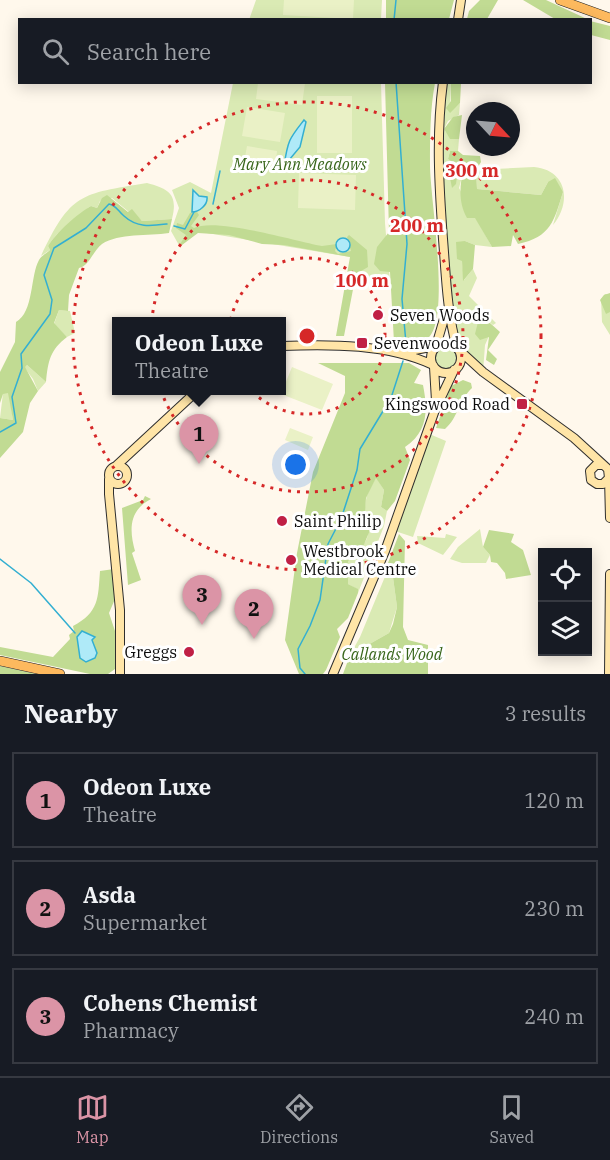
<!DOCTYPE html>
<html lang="en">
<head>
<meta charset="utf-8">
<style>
	body { margin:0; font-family:"IBM Plex Serif",serif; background:#242831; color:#f1f3f6 }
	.controls { position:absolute; right:18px; bottom:18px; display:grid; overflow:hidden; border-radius:0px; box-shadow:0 3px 15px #0003 }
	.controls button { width:54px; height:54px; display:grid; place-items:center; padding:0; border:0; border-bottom:2px solid #363941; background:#171b24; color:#f1f3f6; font:30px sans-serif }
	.compass { position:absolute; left:466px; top:102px; width:54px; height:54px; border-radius:50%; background:#171b24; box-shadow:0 3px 15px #0003; rotate:116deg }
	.you { position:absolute; left:296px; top:465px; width:21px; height:21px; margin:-15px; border:4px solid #fff; border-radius:50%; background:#1a73e8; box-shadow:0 0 0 9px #1a73e833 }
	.badge { display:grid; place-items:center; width:39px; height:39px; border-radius:50%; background:#db94a6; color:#111; font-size:20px; font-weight:700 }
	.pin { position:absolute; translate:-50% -50px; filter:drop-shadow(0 2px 3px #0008) }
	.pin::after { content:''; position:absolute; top:32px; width:21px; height:18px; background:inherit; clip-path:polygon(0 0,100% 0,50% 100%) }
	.popup { position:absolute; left:112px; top:317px; width:174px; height:78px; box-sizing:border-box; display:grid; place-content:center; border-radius:0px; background:#171b24; filter:drop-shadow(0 2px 4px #0005); font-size:20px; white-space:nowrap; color:#9ea1a6 }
	.popup b { font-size:22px; color:#f1f3f6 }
	.popup::after { content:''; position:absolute; left:50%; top:100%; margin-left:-12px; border:12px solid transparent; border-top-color:#171b24 }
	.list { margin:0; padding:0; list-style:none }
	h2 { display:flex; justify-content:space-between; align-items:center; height:78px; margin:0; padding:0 24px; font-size:26px }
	h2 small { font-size:20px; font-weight:400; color:#9ea1a6 }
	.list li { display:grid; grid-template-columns:39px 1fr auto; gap:18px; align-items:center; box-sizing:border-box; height:96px; margin:0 12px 12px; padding:0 12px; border:2px solid #363941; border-radius:0px }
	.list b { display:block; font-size:22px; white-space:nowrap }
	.list p { margin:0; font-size:20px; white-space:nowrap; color:#9ea1a6 }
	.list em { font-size:20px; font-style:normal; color:#9ea1a6 }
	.icon { flex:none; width:33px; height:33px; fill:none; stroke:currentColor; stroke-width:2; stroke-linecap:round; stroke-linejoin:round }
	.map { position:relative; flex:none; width:610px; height:674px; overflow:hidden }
	.search { position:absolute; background:#171b24; box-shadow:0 3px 15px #0003; left:18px; right:18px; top:18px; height:66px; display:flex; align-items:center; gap:15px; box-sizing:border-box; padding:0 21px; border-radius:0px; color:#9ea1a6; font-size:22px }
	.sheet { height:402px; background:#171b24 }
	nav { display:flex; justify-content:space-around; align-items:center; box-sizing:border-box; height:84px; border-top:2px solid #363941; background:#171b24; font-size:16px; color:#9ea1a6 }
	nav a { display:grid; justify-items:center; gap:3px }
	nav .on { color:#db94a6 }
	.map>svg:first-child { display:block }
	.green { fill:#daeab4 }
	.forest { fill:#c1db93 }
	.pitch { fill:#eaf1c6 }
	.water { fill:#afeaf8; stroke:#33afd1; stroke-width:1.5 }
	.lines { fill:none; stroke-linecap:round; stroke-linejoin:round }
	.stream { stroke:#33afd1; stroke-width:1.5 }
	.secondary-casing { stroke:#2e2e2e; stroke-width:10 }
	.primary-casing { stroke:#1d1d1d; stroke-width:10 }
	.secondary { stroke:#ffe5a7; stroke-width:8 }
	.primary { stroke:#fdb95e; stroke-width:9 }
	.ring { fill:none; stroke:#d62828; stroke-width:3; stroke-dasharray:3 6 }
	.poi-dot { fill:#c02045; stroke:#fff; stroke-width:2 }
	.labels { text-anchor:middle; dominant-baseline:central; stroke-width:6; stroke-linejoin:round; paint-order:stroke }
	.park-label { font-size:16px; font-style:italic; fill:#38661b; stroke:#fff }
	.poi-label { font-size:16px; fill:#0c0c0c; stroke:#fff; text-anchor:start }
	.centre { fill:#d62828; stroke:#fff; stroke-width:3 }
	.ring-label { font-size:18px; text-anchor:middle; font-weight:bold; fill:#d62828; stroke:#fff; stroke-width:6; stroke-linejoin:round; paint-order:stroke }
</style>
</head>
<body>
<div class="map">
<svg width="610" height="674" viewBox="0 0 610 674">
	<rect width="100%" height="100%" fill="#fff8ec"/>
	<path class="green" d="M256 0H382L381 19 249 20Z
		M233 83H381L385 223 390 282 356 275 350 257 195 231 180 247 171 231 179 208 172 190 190 182 211 193Z
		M446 83H451L450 112 460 103 459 115 448 121 444 129 450 138 459 139 458 151H450L448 159 464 169 459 188 492 247 475 245 465 241 462 261 464 280 473 269 477 278 469 296 496 323 493 325 480 314 489 336 485 345 483 372 459 350 448 301 441 128Z
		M534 167C567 170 572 202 553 225L563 192 548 182 541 195 477 189 476 170Z
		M147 183C170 189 178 195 172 219L142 221 132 210 129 212 112 198 100 201 97 208 91 206C85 209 82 215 76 219 65 227 56 233 48 246L50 250 41 256C71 193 80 194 147 183Z
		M605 294H610V335L602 322 601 299Z
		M59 310 70 311 75 333 67 337 54 324Z
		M434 358a11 11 0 1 1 22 0a11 11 0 1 1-22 0Z
		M27 365 46 382 38 391 33 379 24 367Z
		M3 393H9L13 420 0 418Z
		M427 433 446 441 413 537 395 531Z
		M376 477 384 490 381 507 387 511 384 526 358 593 357 589 348 584V560C383 530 360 532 366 500 367 492 373 484 376 477Z
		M480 529 483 547 490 555 486 563H462L450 559 458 547Z
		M446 534 457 537 443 555 418 543 417 536 445 538Z
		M389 567 392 570 397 607 389 633 350 655 360 637Z"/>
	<path class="forest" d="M386 0H454L449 19 386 20Z
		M480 0H498L487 19H467L469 11Z
		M523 0H546L587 19H555Z
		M590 21 610 26V40L591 35Z
		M385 83H435C430 109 430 138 430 165 430 197 451 319 428 338 418 347 406 344 394 342L390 272 380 271 374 264 377 247 389 232Z
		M451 83 461 84 460 103 450 113 446 108 451 101Z
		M462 115 459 139H450L444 129 453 117Z
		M450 151H458L463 155 480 156 481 162 476 170 477 189 541 195 548 182 555 178 563 192C554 221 551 237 518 244L513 235 511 246 492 247 475 218H467C458 202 460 186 463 170L448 159Z
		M450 167 458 169 456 184 452 188 448 168Z
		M107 195 128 212 132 209 142 221 172 219 169 233C148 236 119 233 102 244 93 251 89 266 79 268L69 295 68 311 59 310 54 323 67 337C50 350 48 361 46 382L27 365 25 367 38 391 30 403 23 432 0 458V418L13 420 8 393 3 394 0 403V372L15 342 16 322C34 312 30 276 39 260 42 255 46 254 50 250L48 246C56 233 78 213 91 206L97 208 102 198Z
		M197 212 199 215 191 226 194 228C215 217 295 241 322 246L337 244 335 251 338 254 351 251 347 237 349 235 367 250 368 267 356 274 344 336H336L350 257 284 245 262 244 229 235 198 233 182 245 180 244 186 235 176 228 177 223 183 225 190 213Z
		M465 241 475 245 473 269 463 281 462 261 457 259 456 242Z
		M610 293V312L606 314 600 300 604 295Z
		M480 314 500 332 488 350 497 359 494 365 486 360 489 337 480 340 475 334Z
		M318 363H409L421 370 414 383 423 385C428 410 428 432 405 447L410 460 395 501 387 511 381 507 384 490 376 478 366 498 365 513 370 530 363 547 348 561V584L358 589V593L348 618 337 629 340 637 326 670 323 674H299L285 640 297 553 313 472 345 393V376Z
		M463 380 471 383 472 388C459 400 458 418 445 429L436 428 451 386Z
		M145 496 151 499C129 510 129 530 135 551L132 553 141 580 128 585 122 508 143 500Z
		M489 530 514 534 511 542 523 550 531 575 506 579 505 573 497 563 491 562 490 555 483 547Z
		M399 534 405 541 403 627 408 640 428 645V674H343L350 655 389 633 393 624 397 607 392 570 388 563Z
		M114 569 115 599 109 613 116 634 115 669 108 674H90L0 655V647L53 657 70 639 69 635 74 631 73 626C99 612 98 599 100 571Z
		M0 666 36 674H0Z"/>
	<path class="pitch" d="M284 0H354L353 19 283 15Z
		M258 83H305L302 105 256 99Z
		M317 96H352V153H317Z
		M247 107 285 113 280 142 242 136Z
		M247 146 277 151 275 169 244 163Z
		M299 173 356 175 355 210 298 208Z
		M292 367 333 384 322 410 281 394Z
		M290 428 313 437 308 450 285 440Z"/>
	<path class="water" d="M304 120 306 122 300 147 284 166C288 139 290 138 304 120Z
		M193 190 199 196 207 197C208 205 199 212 192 212Z
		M336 245a7 7 0 1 1 14 0a7 7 0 1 1-14 0Z
		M82 631 95 637 92 640 97 653 95 658 86 662 80 658 77 637Z"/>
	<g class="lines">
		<path class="stream" d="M394 20 396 0
			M396 82 407 244 402 299 406 343
			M213 204 220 171
			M174 226 185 229 194 212
			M0 432 16 423 12 397 22 368 21 354 50 314 52 300 44 275 54 248 86 228 109 204C116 205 118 211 124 216 137 228 151 226 167 224
			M0 559 31 583 75 633
			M305 674 300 668 298 649 310 626 320 600 328 544 341 519 357 470 360 449 391 398 403 361"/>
		<g class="secondary-casing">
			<path id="secondary" d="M458 20 461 0
				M443 82C436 135 439 186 443 239 446 276 447 313 457 348
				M431 358a15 15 0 1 1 30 0a15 15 0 1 1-30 0Z
				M282 346C331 344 388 344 433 365
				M436 346 446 312
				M459 350 483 372 574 438 608 469 609 478 603 484H597L591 480 590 471 596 465H602
				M404 352 436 346
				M434 367 436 401
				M109 475a9 9 0 1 1 18 0a9 9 0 1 1-18 0Z
				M116 466 198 390
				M609 478 610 518
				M109 479V494L120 610V674
				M333 674 385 551 435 410 454 370
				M609 674 610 574"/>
		</g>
		<g class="primary-casing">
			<path id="primary" d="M560 0 610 18
				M0 661 60 674"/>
		</g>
		<use href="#secondary" class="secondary"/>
		<use href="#primary" class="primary"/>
	</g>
	<g class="ring">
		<circle cx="307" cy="336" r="78"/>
		<circle cx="307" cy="336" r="156"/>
		<circle cx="307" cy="336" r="234"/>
	</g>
	<g class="poi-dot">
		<circle cx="378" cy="315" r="6"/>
		<rect x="356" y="337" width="12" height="12" rx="3"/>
		<rect x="516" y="398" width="12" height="12" rx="3"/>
		<circle cx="282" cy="521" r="6"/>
		<circle cx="291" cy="560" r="6"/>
		<circle cx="189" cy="652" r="6"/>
	</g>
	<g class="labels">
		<g class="park-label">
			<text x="300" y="164">Mary Ann Meadows</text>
			<text x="392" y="654">Callands Wood</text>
		</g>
		<g class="poi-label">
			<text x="390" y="315">Seven Woods</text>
			<text x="374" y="343">Sevenwoods</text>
			<text x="510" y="404" text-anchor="end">Kingswood Road</text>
			<text x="294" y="521">Saint Philip</text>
			<text x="303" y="551">Westbrook<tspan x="303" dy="18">Medical Centre</tspan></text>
			<text x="177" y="652" text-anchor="end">Greggs</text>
		</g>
	</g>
	<circle cx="307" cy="336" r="9" class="centre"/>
	<g class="ring-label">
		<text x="472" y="177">300 m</text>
		<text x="417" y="232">200 m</text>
		<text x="362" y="287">100 m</text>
	</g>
</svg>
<div class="controls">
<button><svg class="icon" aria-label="locate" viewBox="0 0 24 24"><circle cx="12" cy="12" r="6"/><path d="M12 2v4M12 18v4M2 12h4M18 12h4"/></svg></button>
<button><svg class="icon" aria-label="layers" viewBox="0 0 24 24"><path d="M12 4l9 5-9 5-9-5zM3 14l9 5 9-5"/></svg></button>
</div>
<svg class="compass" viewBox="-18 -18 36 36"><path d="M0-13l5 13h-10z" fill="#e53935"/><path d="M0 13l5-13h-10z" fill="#9ea1a6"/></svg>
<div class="you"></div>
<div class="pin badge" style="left:199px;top:464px">1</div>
<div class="popup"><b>Odeon Luxe</b>Theatre</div>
<div class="pin badge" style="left:254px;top:639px">2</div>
<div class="pin badge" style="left:202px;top:625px">3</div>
<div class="search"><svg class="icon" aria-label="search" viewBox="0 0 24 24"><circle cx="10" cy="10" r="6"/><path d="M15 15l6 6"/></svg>Search here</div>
</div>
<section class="sheet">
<h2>Nearby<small>3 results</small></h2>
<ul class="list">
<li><span class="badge">1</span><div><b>Odeon Luxe</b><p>Theatre</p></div><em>120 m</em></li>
<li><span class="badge">2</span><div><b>Asda</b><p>Supermarket</p></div><em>230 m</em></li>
<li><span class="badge">3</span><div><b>Cohens Chemist</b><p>Pharmacy</p></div><em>240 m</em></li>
</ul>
</section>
<nav>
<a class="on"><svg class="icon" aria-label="map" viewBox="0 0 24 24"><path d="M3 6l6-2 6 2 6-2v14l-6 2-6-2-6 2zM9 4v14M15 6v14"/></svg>Map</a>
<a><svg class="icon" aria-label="directions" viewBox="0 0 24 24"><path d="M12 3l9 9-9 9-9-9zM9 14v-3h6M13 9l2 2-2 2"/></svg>Directions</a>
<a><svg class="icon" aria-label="saved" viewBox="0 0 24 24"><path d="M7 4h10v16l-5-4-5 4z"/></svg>Saved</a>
</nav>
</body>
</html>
